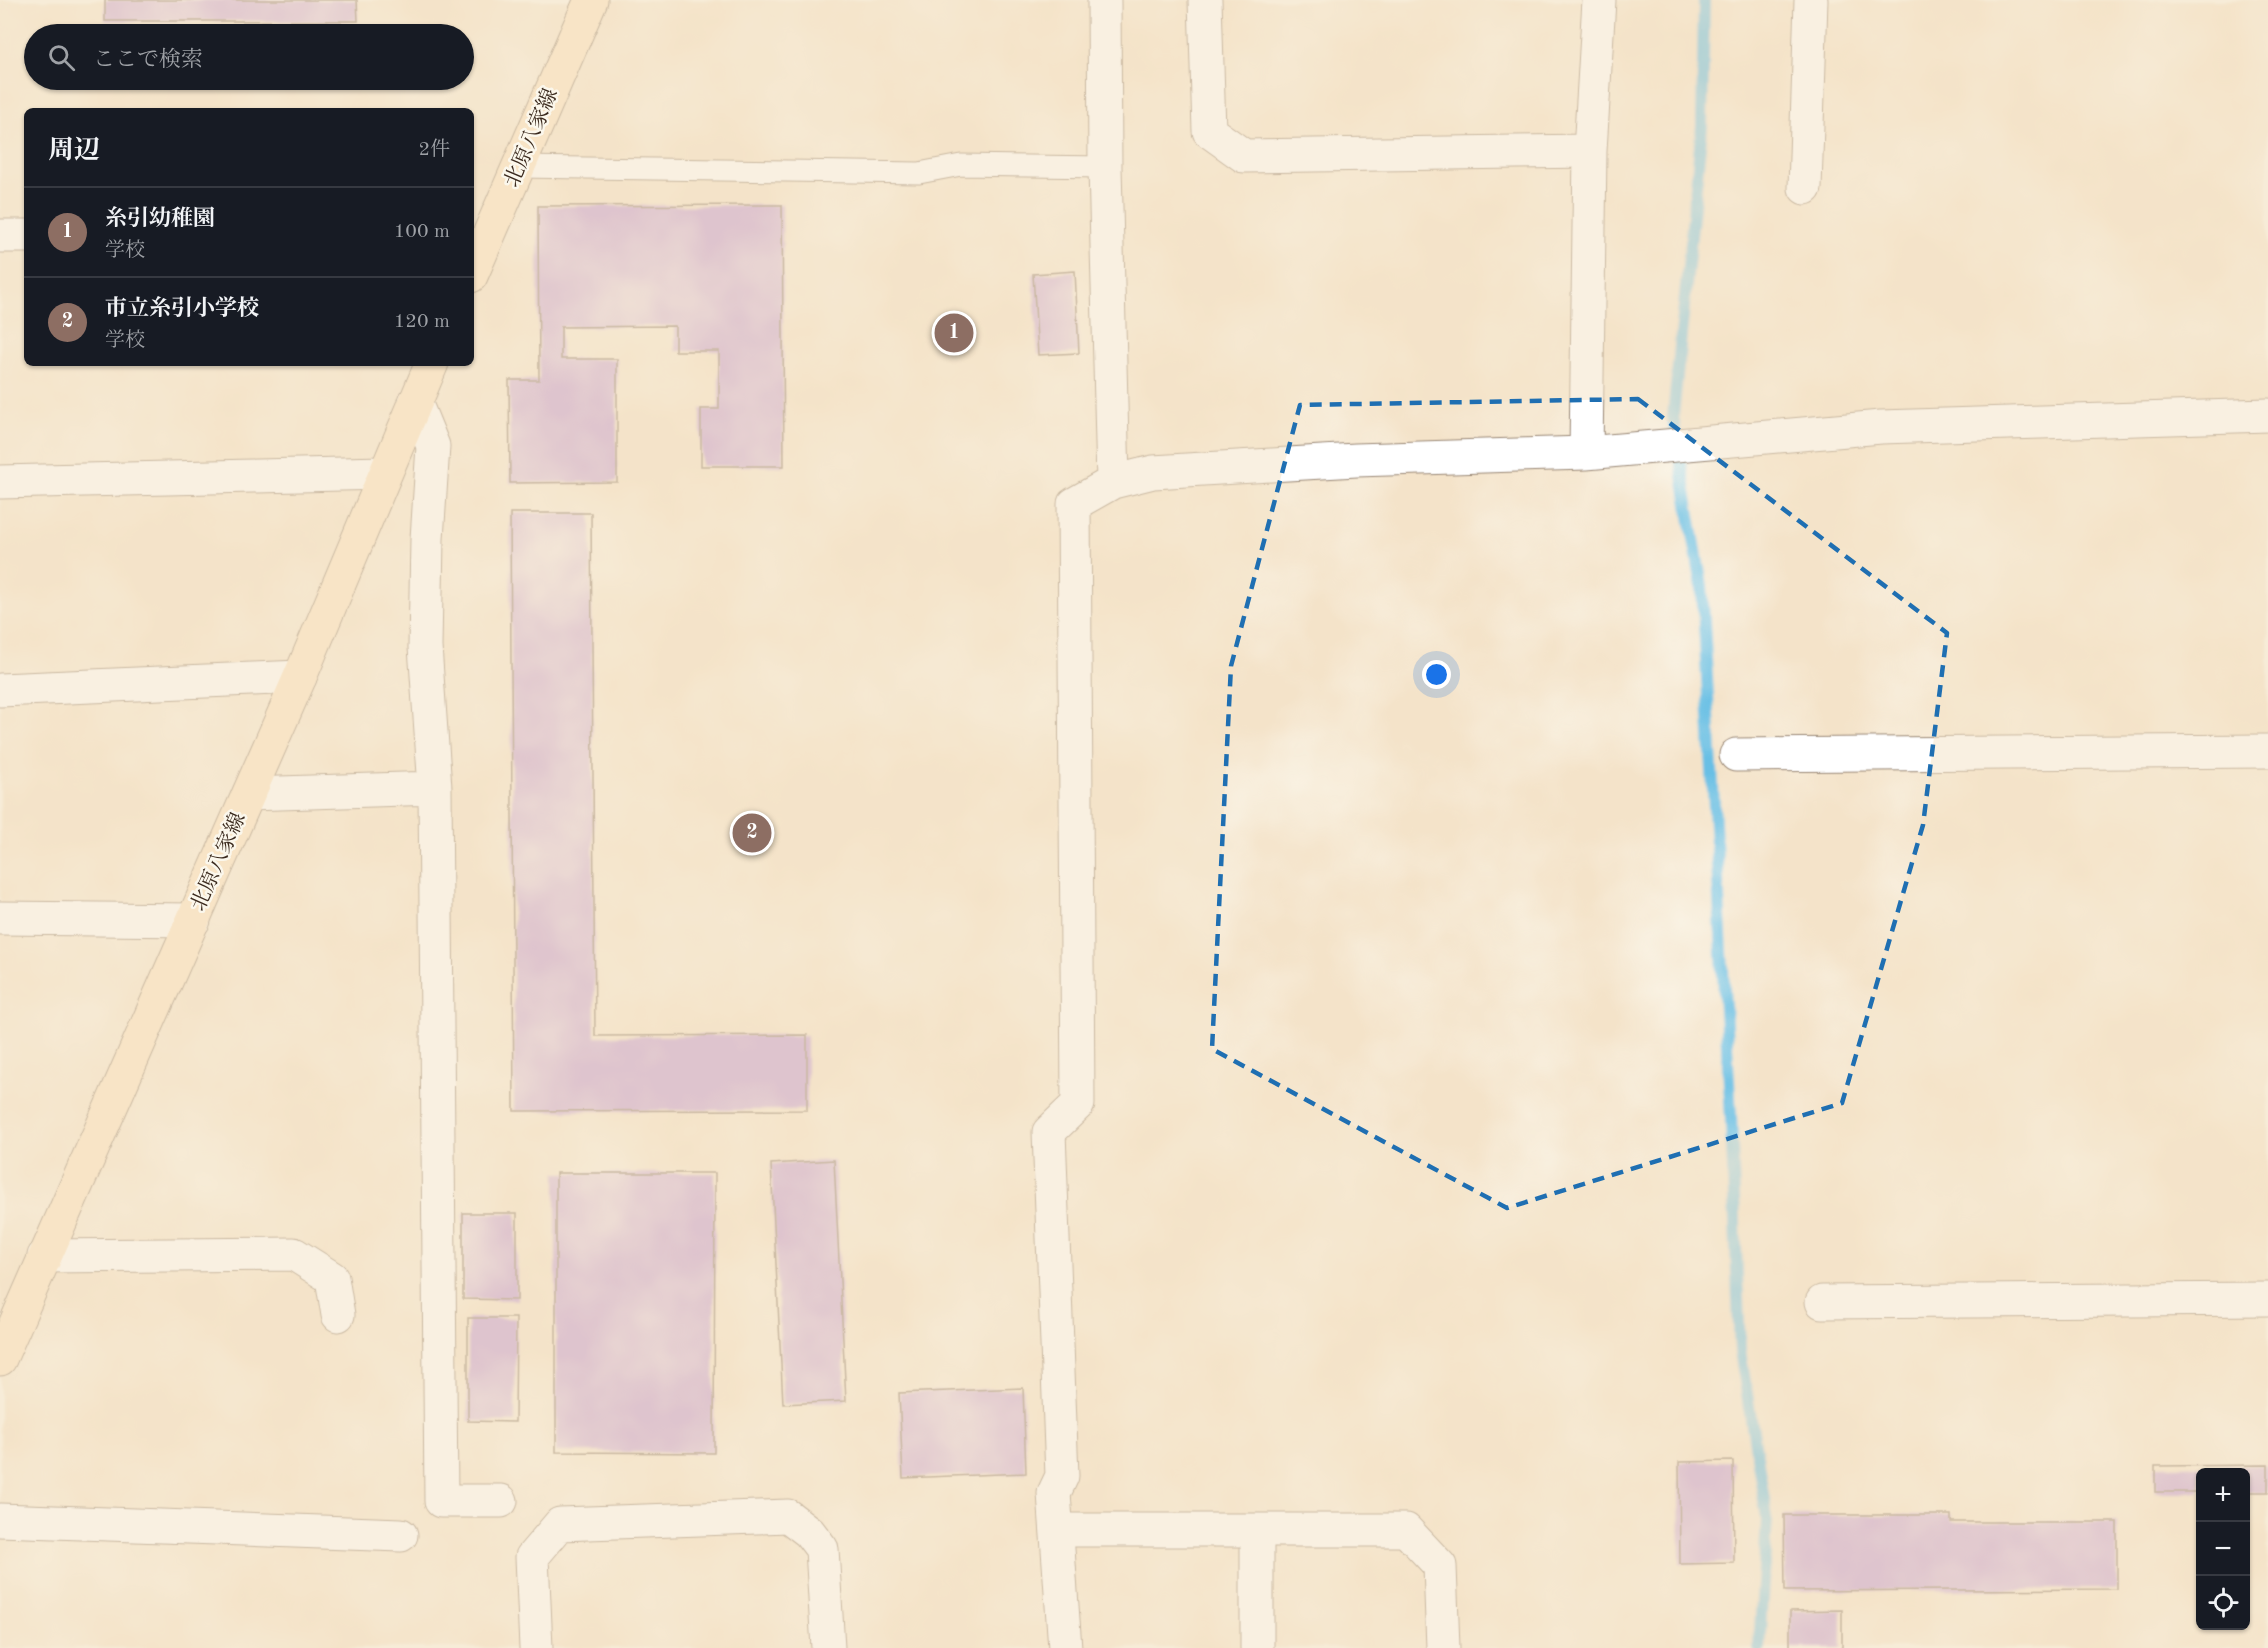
<!DOCTYPE html>
<html lang="ja">
<head>
<meta charset="utf-8">
<style>
	body { margin:0; font-family:"Old Standard TT","Noto Serif JP",serif; background:#20242c; color:#f1f3f6 }
	.controls { position:absolute; right:18px; bottom:18px; display:grid; overflow:hidden; border-radius:9px; box-shadow:0 2px 4px #0004 }
	.controls button { width:54px; height:54px; display:grid; place-items:center; padding:0; border:0; border-bottom:2px solid #363941; background:#171b24; color:#f1f3f6; font:30px sans-serif }
	.you { position:absolute; left:1437px; top:675px; width:21px; height:21px; margin:-15px; border:4px solid #fff; border-radius:50%; background:#1a73e8; box-shadow:0 0 0 9px #1a73e833 }
	.badge { display:grid; place-items:center; width:39px; height:39px; border-radius:50%; background:#8c9099; color:#fff; font-size:20px; font-weight:700 }
	.pin { position:absolute; translate:-50% -50%; border:3px solid #fff; box-shadow:0 2px 6px #0006 }
	.list { margin:0; padding:0; list-style:none }
	h2 { display:flex; justify-content:space-between; align-items:center; height:78px; margin:0; padding:0 24px; font-size:26px }
	h2 small { font-size:20px; font-weight:400; color:#9ea1a6 }
	.list li { display:grid; grid-template-columns:39px 1fr auto; gap:18px; align-items:center; box-sizing:border-box; height:90px; padding:0 24px; border-top:2px solid #363941 }
	.list b { display:block; font-size:22px; white-space:nowrap }
	.list p { margin:0; font-size:20px; white-space:nowrap; color:#9ea1a6 }
	.list em { font-size:20px; font-style:normal; color:#9ea1a6 }
	.icon { flex:none; width:33px; height:33px; fill:none; stroke:currentColor; stroke-width:2; stroke-linecap:round; stroke-linejoin:round }
	.map { position:relative; flex:none; width:2268px; height:1648px; overflow:hidden }
	.search { position:absolute; background:#171b24; box-shadow:0 2px 4px #0004; left:24px; top:24px; width:450px; height:66px; display:flex; align-items:center; gap:15px; box-sizing:border-box; padding:0 21px; border-radius:33px; color:#9ea1a6; font-size:22px }
	.panel { position:absolute; background:#171b24; box-shadow:0 2px 4px #0004; left:24px; top:108px; width:450px; height:258px; border-radius:9px }
	.map>svg:first-child { display:block }
	.lines { fill:none; stroke-linecap:round; stroke-linejoin:round }
	.stream { stroke:#68bfe5; stroke-width:12 }
	.building { fill:#c49ed4 }
	.service-casing { stroke:#988674; stroke-width:23 }
	.minor-casing { stroke:#988674; stroke-width:35 }
	.secondary-casing { stroke:#988674; stroke-width:35 }
	.service { stroke:#fff; stroke-width:21 }
	.minor { stroke:#fff; stroke-width:33 }
	.secondary { stroke:#fce5c4; stroke-width:33 }
	.marked { fill:none; stroke:#1f6fb2; stroke-width:4.5; stroke-dasharray:12 8; stroke-linejoin:round }
	.labels { text-anchor:middle; dominant-baseline:central; stroke-width:5; stroke-linejoin:round; paint-order:stroke }
	.street-label { font-size:21px; fill:#3b2a1e; stroke:#fbf7ec }
</style>
</head>
<body>
<div class="map">
<svg width="2268" height="1648" viewBox="0 0 2268 1648">
	<rect width="100%" height="100%" fill="#fbf7ec"/>
	<filter id="ink" filterUnits="userSpaceOnUse"><feTurbulence type="fractalNoise" baseFrequency=".0167" numOctaves="2"/><feDisplacementMap in="SourceGraphic" scale="12" xChannelSelector="R" yChannelSelector="G"/><feConvolveMatrix kernelMatrix="1 2 1 2 8 2 1 2 1" color-interpolation-filters="sRGB"/></filter>
	<filter id="wash" filterUnits="userSpaceOnUse"><feTurbulence type="fractalNoise" baseFrequency=".008" numOctaves="4" result="noise"/><feDisplacementMap in="SourceGraphic" scale="24" xChannelSelector="R" yChannelSelector="G"/><feGaussianBlur stdDeviation="1.35" result="paint"/><feColorMatrix in="noise" values="0 0 0 0 0 0 0 0 0 0 0 0 0 0 0 0 0 1.4 0 .05"/><feComposite in="paint" operator="in"/></filter>
	<g filter="url(#wash)">
		<rect width="100%" height="100%" fill="#f4e3c9"/>
		<g class="lines">
			<path class="stream" d="M1704 0 1702 126 1673 416 1702 586 1731 1118 1740 1351 1767 1518 1759 1648"/>
		</g>
		<g id="blocks">
			<path class="building" d="M105 0H357L358 21H105Z
				M782 205 784 466H701V409H719V351H675V326L561 327V359H617V482L510 483 509 380H539L538 206Z
				M1075 271 1079 353 1038 355 1033 274Z
				M510 513H591L595 1036 807 1035V1110L514 1111Z
				M834 1160 846 1401 783 1404 771 1164Z
				M556 1173H715L714 1453 556 1452Z
				M463 1213H517V1300L463 1299Z
				M468 1318H516L515 1422 468 1421Z
				M1023 1388 1026 1473 903 1478 899 1393Z
				M1733 1461 1734 1563 1680 1564 1679 1462Z
				M2268 1465V1492H2246V1472H2200V1492H2155V1466Z
				M1784 1515H1951V1522H2117V1589L1785 1591Z
				M1842 1610V1648H1790V1611Z"/>
		</g>
	</g>
	<g filter="url(#ink)">
		<use href="#blocks" fill-opacity="0" stroke="#988674" stroke-width="1.5"/>
		<g class="lines">
			<g class="service-casing">
				<path id="service" d="M519 167 919 173 961 165 1105 167"/>
			</g>
			<g class="minor-casing">
				<path id="minor" d="M1205 0 1209 131 1244 156 1590 151
					M1805 188 1811 0
					M0 236H27
					M415 402 433 446 427 539 425 647 435 788 441 1501H501
					M1586 453 1590 151 1599 0
					M0 482 384 473
					M1113 482 1153 472 1356 460 1586 453 1881 427 2268 415
					M0 690 300 677
					M1736 755 2268 751
					M249 794 435 788
					M0 918 194 920
					M44 1256 294 1254 332 1278 338 1315
					M1822 1302 2268 1299
					M0 1520 401 1535
					M1057 1530H1406L1440 1566 1443 1648
					M536 1648 532 1557 560 1524 788 1516 809 1532 822 1549 828 1648
					M1065 1648 1054 1493 1062 1476 1049 1132 1078 1104 1074 504 1113 482 1105 167 1104 0
					M1257 1648V1530"/>
			</g>
			<g class="secondary-casing">
				<path id="secondary" d="M471 276 591 0
					M0 1359 300 677 432 363"/>
			</g>
			<use href="#service" class="service"/>
			<use href="#minor" class="minor"/>
			<use href="#secondary" class="secondary"/>
		</g>
	</g>
	<path d="M0 0H2268V1648H0ZM1638 399 1947 633 1923 825 1842 1103 1507 1208 1212 1049 1231 666 1300 405Z" fill="#f4e3c9" fill-opacity=".55" fill-rule="evenodd"/>
	<path class="marked" d="M1638 399 1947 633 1923 825 1842 1103 1507 1208 1212 1049 1231 666 1300 405Z"/>
	<g class="labels">
		<g class="street-label">
			<text transform="translate(532 138) rotate(-67)">北原八家線</text>
			<text transform="translate(219 862) rotate(-66)">北原八家線</text>
		</g>
	</g>
</svg>
<div class="controls">
<button>+</button>
<button>−</button>
<button><svg class="icon" aria-label="locate" viewBox="0 0 24 24"><circle cx="12" cy="12" r="6"/><path d="M12 2v4M12 18v4M2 12h4M18 12h4"/></svg></button>
</div>
<div class="you"></div>
<div class="pin badge" style="left:954px;top:333px;background:#8d6e63">1</div>
<div class="pin badge" style="left:752px;top:833px;background:#8d6e63">2</div>
<div class="search"><svg class="icon" aria-label="search" viewBox="0 0 24 24"><circle cx="10" cy="10" r="6"/><path d="M15 15l6 6"/></svg>ここで検索</div>
<section class="panel">
<h2>周辺<small>2件</small></h2>
<ul class="list">
<li><span class="badge" style="background:#8d6e63">1</span><div><b>糸引幼稚園</b><p>学校</p></div><em>100 m</em></li>
<li><span class="badge" style="background:#8d6e63">2</span><div><b>市立糸引小学校</b><p>学校</p></div><em>120 m</em></li>
</ul>
</section>
</div>
</body>
</html>
